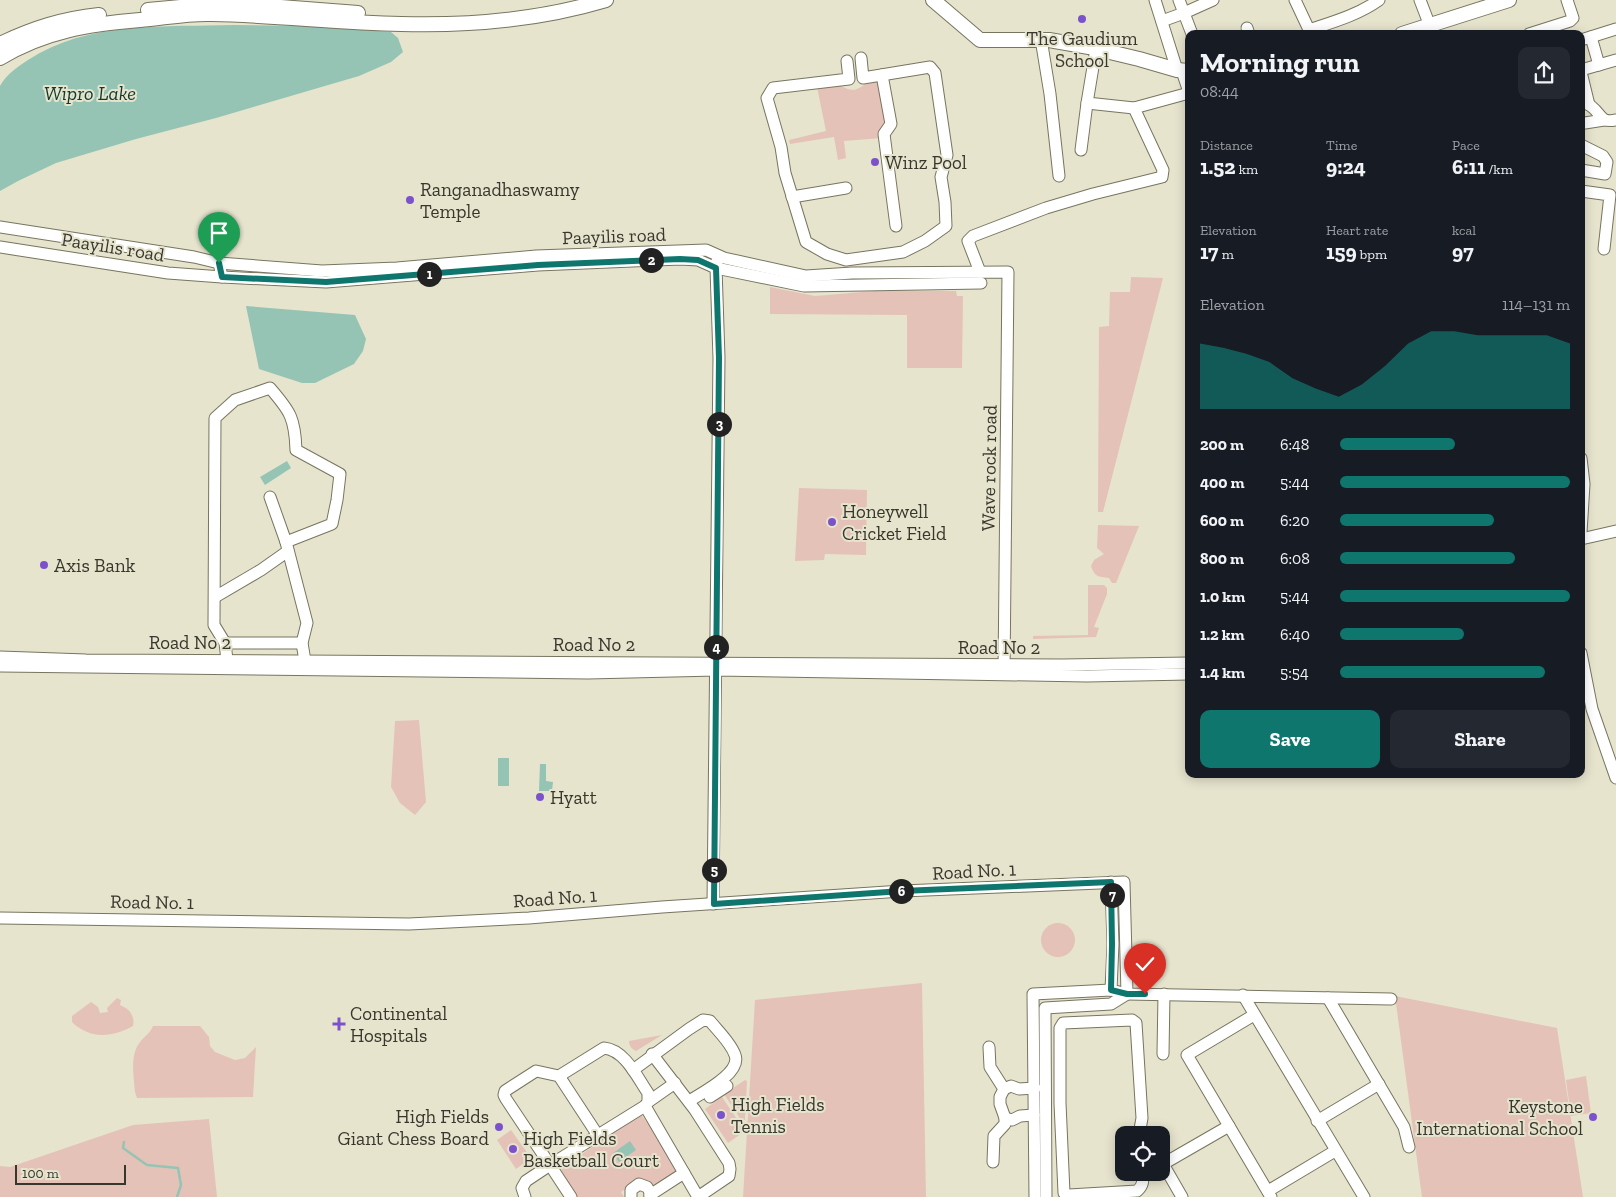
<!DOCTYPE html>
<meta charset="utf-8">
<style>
body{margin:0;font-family:"Zilla Slab",serif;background:#242831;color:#f1f3f6;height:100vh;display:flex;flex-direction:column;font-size:19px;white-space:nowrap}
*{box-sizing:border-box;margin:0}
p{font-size:16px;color:#9ea1a6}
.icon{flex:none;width:28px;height:28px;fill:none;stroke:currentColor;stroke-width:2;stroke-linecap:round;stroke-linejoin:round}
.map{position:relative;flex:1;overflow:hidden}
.side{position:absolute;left:1185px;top:30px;width:400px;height:748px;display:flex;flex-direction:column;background:#171b24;border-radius:10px;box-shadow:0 2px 12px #0003}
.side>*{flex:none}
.buttons{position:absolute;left:1115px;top:1126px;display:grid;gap:10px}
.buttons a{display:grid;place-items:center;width:55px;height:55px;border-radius:10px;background:#171b24;box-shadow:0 2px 12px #0003;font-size:25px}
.scale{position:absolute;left:15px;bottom:12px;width:111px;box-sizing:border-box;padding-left:5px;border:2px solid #38372e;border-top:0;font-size:14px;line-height:18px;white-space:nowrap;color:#38372e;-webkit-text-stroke:4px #e6e4cd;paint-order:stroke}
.pin{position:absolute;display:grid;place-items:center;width:42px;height:42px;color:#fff;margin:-51px -21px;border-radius:50% 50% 50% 0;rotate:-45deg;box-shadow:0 0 5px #0007}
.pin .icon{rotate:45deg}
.km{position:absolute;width:25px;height:25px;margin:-12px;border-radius:50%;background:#222;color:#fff;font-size:14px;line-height:25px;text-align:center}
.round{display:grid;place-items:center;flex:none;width:52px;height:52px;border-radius:10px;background:#242831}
.head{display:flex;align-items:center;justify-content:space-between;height:85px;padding:0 15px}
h1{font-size:28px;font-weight:700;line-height:38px}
.metrics{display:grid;grid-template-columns:repeat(3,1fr);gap:8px;height:85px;padding:5px 15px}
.metrics div{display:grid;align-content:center}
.metrics b{font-size:21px;font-weight:700}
.metrics small{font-size:14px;font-weight:400}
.metrics p{font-size:14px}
.chart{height:140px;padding:10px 15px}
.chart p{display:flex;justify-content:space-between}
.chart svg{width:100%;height:90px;margin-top:5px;fill:#0f766e;opacity:.7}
.button{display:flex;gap:10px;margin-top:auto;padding:10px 15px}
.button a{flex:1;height:58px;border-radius:10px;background:#0f766e;color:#fff;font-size:20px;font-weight:700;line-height:58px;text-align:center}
.button a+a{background:#242831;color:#f1f3f6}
ul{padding:0 15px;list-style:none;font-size:16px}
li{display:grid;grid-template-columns:80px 60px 1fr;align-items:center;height:38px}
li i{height:12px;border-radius:6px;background:#0f766e}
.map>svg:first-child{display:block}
.green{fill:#e5c2b7}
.water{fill:#95c4b4}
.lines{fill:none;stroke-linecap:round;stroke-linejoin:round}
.stream{stroke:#95c4b4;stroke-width:2.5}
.minor-casing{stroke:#777560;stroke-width:13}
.major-casing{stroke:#777560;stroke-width:16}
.minor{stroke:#fff;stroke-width:11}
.major{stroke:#fff;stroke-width:14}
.route-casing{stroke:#fff;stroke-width:10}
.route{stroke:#0f766e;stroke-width:6}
.poi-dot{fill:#7c52cc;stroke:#e6e4cd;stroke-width:2}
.labels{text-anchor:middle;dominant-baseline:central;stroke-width:4;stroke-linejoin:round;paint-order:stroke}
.poi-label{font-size:19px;fill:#38372e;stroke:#e6e4cd;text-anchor:start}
.street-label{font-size:19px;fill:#38372e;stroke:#e6e4cd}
.water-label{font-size:20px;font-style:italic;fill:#103a2f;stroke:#e6e4cd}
</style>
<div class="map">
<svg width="1616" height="1197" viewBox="0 0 1616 1197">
<rect width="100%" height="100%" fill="#e6e4cd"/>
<g class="green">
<path d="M881 80 888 124 882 138 844 141 846 158 838 160 834 137 790 144 789 140 826 131 817 87 828 88 840 85C854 94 857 89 869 82 872 80 877 80 881 80Z"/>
<polygon points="1131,277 1163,278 1103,512 1098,512 1099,327 1109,326 1110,292 1130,292"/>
<polygon points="770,287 815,296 875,291 956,291 957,296 963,296 962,368 907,368 907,315 770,314"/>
<polygon points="799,488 867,490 866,555 825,554 824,560 795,561"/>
<path d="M1098 525 1139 526 1116 583H1112L1109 578C1098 577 1094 576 1091 566L1094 560 1104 554 1097 548Z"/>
<polygon points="1088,585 1104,585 1107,588 1107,594 1094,627 1099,628 1096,637 1033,639 1033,636 1088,635"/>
<polygon points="419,720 426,802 415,815 400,803 391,787 395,721"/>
<circle cx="1058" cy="940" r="17"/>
<polygon points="922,983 926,1197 743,1197 755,1000"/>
<polygon points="1395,996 1557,1028 1583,1197 1422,1197"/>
<path d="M117 998 121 1000 120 1005C130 1009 135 1016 133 1026 113 1037 90 1040 72 1022V1016L91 1002 98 1007 100 1013 108 1012 107 1008Z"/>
<path d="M153 1026H200L209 1037 210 1046 215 1052 235 1060 245 1058 256 1047 253 1097 137 1098 135 1092C134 1077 130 1058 138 1045 143 1037 150 1034 153 1026Z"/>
<path d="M662 1035 636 1051C632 1049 629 1046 629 1041Z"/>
<polygon points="1586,1076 1591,1113 1571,1116 1566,1080"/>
<polygon points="745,1080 747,1081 745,1120 741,1120 724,1094"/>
<polygon points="722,1097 745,1131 728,1143 705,1109"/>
<polygon points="640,1115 643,1117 677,1166 676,1172 653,1186 641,1179 621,1192 624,1197 575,1197 560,1172 564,1166"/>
<polygon points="209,1119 217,1197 0,1197 0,1166 10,1167 133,1125"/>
<polygon points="511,1130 531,1158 516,1169 497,1140"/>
</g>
<g class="water">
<path d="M234 25 309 26 391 32 398 38 403 52 391 62 359 76 216 118 136 139 56 163 18 181 0 191V86C6 75 17 67 28 60 87 21 166 27 234 25Z"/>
<polygon points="246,306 355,315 366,339 363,351 354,364 315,383 302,383 259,369"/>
<polygon points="287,461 291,468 265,485 260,477"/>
<rect x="498" y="758" width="11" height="28"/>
<polygon points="540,764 546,764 546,781 553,782 552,791 539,791"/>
<polygon points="630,1141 636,1150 619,1162 613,1153"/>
</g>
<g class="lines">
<polyline class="stream" points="124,1142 123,1148 147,1165 178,1168 181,1185 177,1197"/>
<g class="minor-casing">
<g id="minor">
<polyline points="1155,0 1177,70"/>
<polyline points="1179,0 1192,34"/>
<polyline points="1295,0 1311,34"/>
<polyline points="1420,0 1433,34"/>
<polyline points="1162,21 1184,13 1213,0"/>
<polyline points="1247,28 1249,34"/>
<path d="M1309 30C1333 22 1358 15 1379 0"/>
<polyline points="1529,34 1570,21 1573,18 1567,0"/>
<polyline points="1591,37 1599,65"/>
<polyline points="1041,39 1050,94 1059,176"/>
<polyline points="1581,40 1616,29"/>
<polyline points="1096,49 1087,103 1134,108 1189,93"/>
<polyline points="847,61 849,79 773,88 767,98 781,147 785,173 806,242 827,254 846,260 903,252 925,241 946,226 945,202 941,177 947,155 935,73 930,67 863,78 861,58"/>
<polyline points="1581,70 1616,60"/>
<polyline points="1182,71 1189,92"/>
<polyline points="1581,72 1589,105"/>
<polyline points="882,75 891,124 884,134 896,226"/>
<path d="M1581 100C1585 102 1589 104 1592 107 1602 115 1600 123 1616 120"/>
<polyline points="1585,123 1604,120"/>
<polyline points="1581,145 1603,156 1607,162 1605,174 1581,170"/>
<polyline points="1081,150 1087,103"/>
<polyline points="1581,191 1610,195 1604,249"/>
<polyline points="792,197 846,188"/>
<polyline points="0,227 194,257 219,263 222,277 168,273 0,247"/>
<polyline points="219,263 322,271 397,268 536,256 706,250 724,258 806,276 852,273 1008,272 1004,674"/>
<polyline points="980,272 968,241 973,236 1046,208 1093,194 1162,177 1163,170 1134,108"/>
<polyline points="222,277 326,282 538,265 680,259 698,260 716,268 804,286 981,283"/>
<polyline points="1581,458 1584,484 1581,533"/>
<polyline points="270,497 286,542"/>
<polyline points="1581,539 1616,531"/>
<polyline points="215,597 261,570 288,551"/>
<polyline points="225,643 302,643"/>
<polyline points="1581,653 1592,709 1616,778"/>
<polyline points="0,657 86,660 1062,665 1189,663"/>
<path d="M227 660 225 643 214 625 215 418 235 400 270 388C290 411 295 418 296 450L340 474 337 500 332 524 286 542 307 623 302 643 305 661"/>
<polyline points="0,666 588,673 716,670 1087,676 1189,674"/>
<polyline points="1111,882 1113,944 1111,990"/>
<polyline points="713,904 719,358 716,268 717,261"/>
<polyline points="0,918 409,924 529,918 662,907 902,891 1124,882 1127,994"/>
<polyline points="1243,995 1364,1197"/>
<polyline points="1328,998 1404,1127 1409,1147"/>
<polyline points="1254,1015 1187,1055 1271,1197"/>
<polyline points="989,1047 990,1067 1004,1089 1000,1097 1000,1104 1005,1118 1005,1124 994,1136 993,1162"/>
<polyline points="652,1054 695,1110 729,1163 730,1169 729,1176 698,1197"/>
<polyline points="1163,1054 1164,994"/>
<path d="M633 1070 689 1029 703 1020 710 1021C718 1031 731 1043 735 1055 742 1073 702 1093 689 1101"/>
<path d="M559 1076 604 1048C625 1050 637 1077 648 1093V1102L645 1106 550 1165 571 1197"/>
<polyline points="1004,1089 1011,1086 1019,1089 1035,1088"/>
<polyline points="710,1097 727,1086"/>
<polyline points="648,1102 675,1083"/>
<polyline points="645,1106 698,1197"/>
<polyline points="1005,1118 1012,1120 1020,1116 1034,1115"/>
<polyline points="1317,1121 1379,1084"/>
<path d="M1139 1135 1142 1118 1136 1023 1132 1020 1063 1023 1060 1028V1103L1064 1193 1069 1195 1137 1191C1144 1185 1143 1180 1142 1172"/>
<polyline points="1268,1191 1335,1151"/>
<polyline points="650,1195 684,1173"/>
<polyline points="525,1197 522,1188 526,1181 550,1165 506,1099 504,1095 505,1091 536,1071 559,1076 597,1134"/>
<polyline points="631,1197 631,1190 639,1184 647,1187 650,1192 650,1197"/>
<polyline points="1035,1197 1033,994 1111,990 1127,994 1391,999"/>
<polyline points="1046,1197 1045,1008 1111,1004 1127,994"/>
<polyline points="1182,1197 1163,1164 1229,1126"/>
</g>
</g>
<g class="major-casing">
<g id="major">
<polyline points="933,0 980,40 1049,40 1089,47 1139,59 1177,70 1189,71"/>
<polyline points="148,10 213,4 242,4 358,13"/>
<polyline points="1402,34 1509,0"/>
<path d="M0 44C34 28 62 19 99 15"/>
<path d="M0 58C44 31 90 24 140 20 164 18 188 13 212 14 275 15 338 23 401 24 471 26 539 20 606 0"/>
</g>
</g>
<use href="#minor" class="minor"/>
<use href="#major" class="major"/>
</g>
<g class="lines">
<g class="route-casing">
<polyline id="route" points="219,263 222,277 326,282 538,265 680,259 698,260 716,268 719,358 714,904 902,891 1111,882 1112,944 1111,990 1127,994 1145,994"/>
</g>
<use href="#route" class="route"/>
</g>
<g class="poi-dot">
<circle cx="1082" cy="19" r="5"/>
<circle cx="875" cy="162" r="5"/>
<circle cx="410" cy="200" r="5"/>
<circle cx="832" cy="522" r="5"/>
<circle cx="44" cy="565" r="5"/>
<circle cx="540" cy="797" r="5"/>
<path d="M336.5 1016.5h5v5h5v5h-5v5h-5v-5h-5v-5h5z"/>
<circle cx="721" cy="1115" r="5"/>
<circle cx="1593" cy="1117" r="5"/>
<circle cx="499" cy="1127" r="5"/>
<circle cx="513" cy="1149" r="5"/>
</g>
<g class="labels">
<g class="poi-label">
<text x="1082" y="38" text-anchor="middle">The Gaudium<tspan x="1082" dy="22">School</tspan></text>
<text x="885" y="162">Winz Pool</text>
<text x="420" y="189">Ranganadhaswamy<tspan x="420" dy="22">Temple</tspan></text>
<text x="842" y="511">Honeywell<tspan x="842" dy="22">Cricket Field</tspan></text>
<text x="54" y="565">Axis Bank</text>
<text x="550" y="797">Hyatt</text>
<text x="350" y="1013">Continental<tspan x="350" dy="22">Hospitals</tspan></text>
<text x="731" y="1104">High Fields<tspan x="731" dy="22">Tennis</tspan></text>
<text x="1583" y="1106" text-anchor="end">Keystone<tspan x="1583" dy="22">International School</tspan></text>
<text x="489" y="1116" text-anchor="end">High Fields<tspan x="489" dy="22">Giant Chess Board</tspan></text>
<text x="523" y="1138">High Fields<tspan x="523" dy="22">Basketball Court</tspan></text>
</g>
<g class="street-label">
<text transform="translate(614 236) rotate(-2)">Paayilis road</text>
<text transform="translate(113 247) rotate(9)">Paayilis road</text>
<text transform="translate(989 468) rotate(-89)">Wave rock road</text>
<text x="190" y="642">Road No 2</text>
<text x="594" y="644">Road No 2</text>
<text x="999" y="647">Road No 2</text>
<text transform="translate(974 871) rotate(-3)">Road No. 1</text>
<text transform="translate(555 898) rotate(-4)">Road No. 1</text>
<text transform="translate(152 902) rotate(1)">Road No. 1</text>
</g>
<g class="water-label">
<text x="90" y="93">Wipro Lake</text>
</g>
</g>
</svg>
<div class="buttons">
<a><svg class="icon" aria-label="locate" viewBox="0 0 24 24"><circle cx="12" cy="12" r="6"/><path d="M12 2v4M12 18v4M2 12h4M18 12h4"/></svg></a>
</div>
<div class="scale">100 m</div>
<div class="pin" style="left:219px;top:263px;background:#1e9e55"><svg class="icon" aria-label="arrive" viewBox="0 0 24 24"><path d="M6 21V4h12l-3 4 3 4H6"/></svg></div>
<div class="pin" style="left:1145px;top:994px;background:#d93025"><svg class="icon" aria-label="check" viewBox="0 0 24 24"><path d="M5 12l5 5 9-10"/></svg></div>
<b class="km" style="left:429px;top:274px">1</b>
<b class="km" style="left:651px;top:260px">2</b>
<b class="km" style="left:719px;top:424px">3</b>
<b class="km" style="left:716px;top:647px">4</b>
<b class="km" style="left:714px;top:870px">5</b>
<b class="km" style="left:901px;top:891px">6</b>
<b class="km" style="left:1112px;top:895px">7</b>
<section class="side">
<div class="head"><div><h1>Morning run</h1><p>08:44</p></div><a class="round"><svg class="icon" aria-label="share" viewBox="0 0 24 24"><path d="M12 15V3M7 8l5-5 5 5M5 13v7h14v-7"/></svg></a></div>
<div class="metrics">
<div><p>Distance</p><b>1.52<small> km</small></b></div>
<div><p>Time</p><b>9:24</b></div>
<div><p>Pace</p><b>6:11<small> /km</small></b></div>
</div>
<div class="metrics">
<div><p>Elevation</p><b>17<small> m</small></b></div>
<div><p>Heart rate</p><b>159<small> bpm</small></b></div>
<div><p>kcal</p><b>97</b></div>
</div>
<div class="chart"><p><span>Elevation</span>114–131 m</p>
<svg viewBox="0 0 160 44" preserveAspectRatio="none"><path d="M0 44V12L10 14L20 17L30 21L40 29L50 34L60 38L70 32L80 23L90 12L100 6L110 6L120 8L130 8L140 8L150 8L160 12V44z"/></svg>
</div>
<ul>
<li><b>200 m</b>6:48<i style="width:50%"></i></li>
<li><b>400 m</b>5:44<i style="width:100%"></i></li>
<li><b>600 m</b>6:20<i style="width:67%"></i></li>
<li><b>800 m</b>6:08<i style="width:76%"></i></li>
<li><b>1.0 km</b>5:44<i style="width:100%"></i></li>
<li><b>1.2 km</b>6:40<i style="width:54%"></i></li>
<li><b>1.4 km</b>5:54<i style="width:89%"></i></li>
</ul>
<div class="button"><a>Save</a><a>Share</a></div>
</section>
</div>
